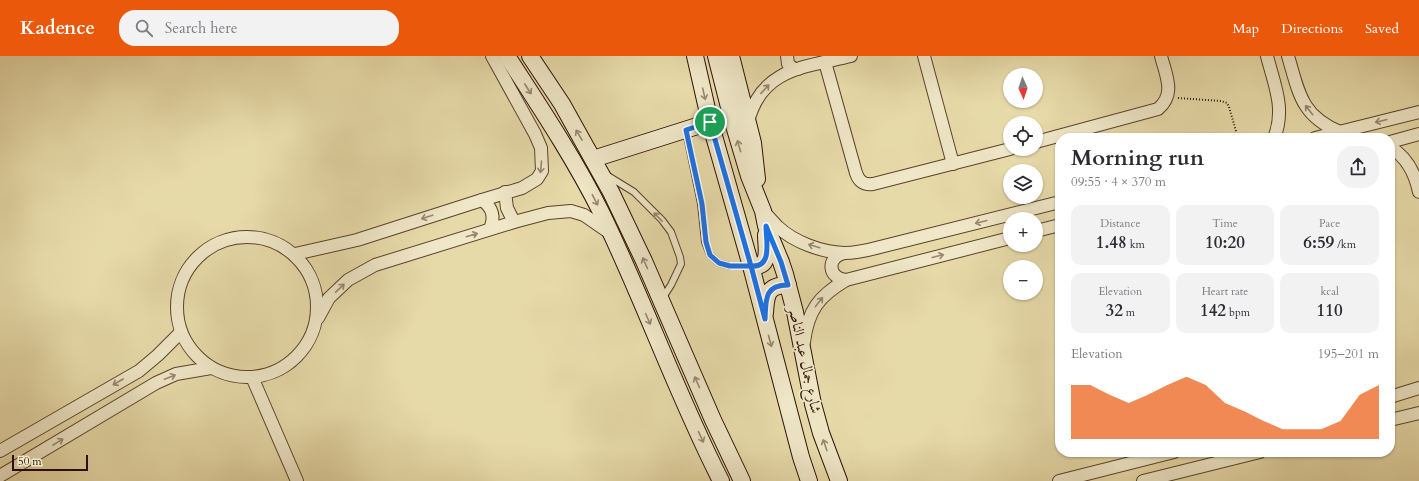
<!DOCTYPE html>
<meta charset="utf-8">
<style>
body{margin:0;font-family:Cardo,Amiri,serif;background:#f2f2f3;color:#2b2b33;height:100vh;display:flex;flex-direction:column;font-size:15px;white-space:nowrap}
*{box-sizing:border-box;margin:0}
p{font-size:13px;color:#7c7c81}
.icon{flex:none;width:22px;height:22px;fill:none;stroke:currentColor;stroke-width:2;stroke-linecap:round;stroke-linejoin:round}
.map{position:relative;flex:1;overflow:hidden}
.sheet{position:absolute;left:1055px;top:77px;width:340px;height:324px;display:flex;flex-direction:column;background:#fff;border-radius:16px;box-shadow:0 1px 3px #0004}
.sheet>*{flex:none}
.needle{width:26px;rotate:177deg}
.fabs{position:absolute;left:1003px;top:12px;display:grid;gap:8px}
.fabs a{display:grid;place-items:center;width:40px;height:40px;border-radius:50%;background:#fff;box-shadow:0 1px 3px #0004;font-size:20px}
.scale{position:absolute;left:12px;bottom:10px;width:76px;box-sizing:border-box;padding-left:4px;border:2px solid #2b1103;border-top:0;font-size:11px;line-height:14px;white-space:nowrap;color:#2b1103;-webkit-text-stroke:3px #efe7c7;paint-order:stroke}
.pin{position:absolute;display:grid;place-items:center;width:34px;height:34px;color:#fff;margin:-17px;border:2px solid #fff;border-radius:50%;box-shadow:0 1px 4px #0007}
.round{display:grid;place-items:center;flex:none;width:42px;height:42px;border-radius:16px;background:#f2f2f3}
.headline{display:flex;align-items:center;justify-content:space-between;height:68px;padding:0 16px}
h1{font-size:22px;font-weight:700;line-height:30px}
.stats{display:grid;grid-template-columns:repeat(3,1fr);gap:6px;height:68px;padding:4px 16px}
.stats div{display:grid;align-content:center;border-radius:10px;background:#f2f2f3;text-align:center}
.stats b{font-size:17px;font-weight:700}
.stats small{font-size:11px;font-weight:400}
.stats p{font-size:11px}
.chart{height:112px;padding:8px 16px}
.chart p{display:flex;justify-content:space-between}
.chart svg{width:100%;height:72px;margin-top:4px;fill:#ea580c;opacity:.7}
header{display:flex;align-items:center;gap:24px;box-sizing:border-box;height:56px;padding:0 20px;background:#ea580c;color:#fff}
header strong{font-size:19px}
nav{display:flex;gap:22px;margin-inline-start:auto;font-size:14px}
.search{width:280px;height:36px;background:#f2f2f3;display:flex;align-items:center;gap:10px;box-sizing:border-box;padding:0 14px;border-radius:16px;color:#7c7c81;font-size:15px}
.map>svg:first-child{display:block}
.lines{fill:none;stroke-linecap:round;stroke-linejoin:round}
.lane-casing{stroke:#5a432c;stroke-width:8}
.street-casing{stroke:#5a432c;stroke-width:14}
.secondary-casing{stroke:#2b1103;stroke-width:18}
.path{stroke:#2b1103;stroke-width:2;stroke-dasharray:1 2;stroke-linecap:butt}
.lane{stroke:#efe7c7;stroke-width:6}
.street{stroke:#efe7c7;stroke-width:12}
.secondary{stroke:#efe7c7;stroke-width:16}
.oneway{stroke:#97876f}
.route-casing{stroke:#fff;stroke-width:8}
.route{stroke:#1a73e8;stroke-width:5}
.labels{text-anchor:middle;dominant-baseline:central;stroke-width:3.5;stroke-linejoin:round;paint-order:stroke}
.street-label{font-size:15px;fill:#2b1103;stroke:#efe7c7}
</style>
<header>
<strong>Kadence</strong>
<div class="search"><svg class="icon" aria-label="search" viewBox="0 0 24 24"><circle cx="10" cy="10" r="6"/><path d="M15 15l6 6"/></svg>Search here</div>
<nav><a>Map</a><a>Directions</a><a>Saved</a></nav>
</header>
<div class="map">
<svg width="1419" height="425" viewBox="0 0 1419 425">
<rect width="100%" height="100%" fill="#e7daa9"/>
<filter id="stains"><feTurbulence type="fractalNoise" baseFrequency=".005" numOctaves="4"/><feColorMatrix values="0 0 0 0 .2 0 0 0 0 .09 0 0 0 0 .02 0 0 0 .5 -.17"/></filter>
<radialGradient id="worn" r=".72"><stop offset=".6" stop-color="#630" stop-opacity="0"/><stop offset="1" stop-color="#630" stop-opacity=".3"/></radialGradient>
<g class="lines">
<g class="lane-casing">
<g id="lane">
<polyline points="686,75 701,148 705,186 710,199 719,207 730,210 749,210"/>
<polyline points="608,120 634,136 662,164 671,176 680,201 681,208 671,229 662,243"/>
</g>
</g>
<g class="street-casing">
<g id="street">
<polyline points="787,0 788,8 794,13 798,13"/>
<polyline points="924,0 953,108"/>
<path d="M1267 0C1274 28 1286 53 1274 82"/>
<path d="M1288 0C1299 37 1301 60 1340 76"/>
<path d="M825 6 856 117C859 126 864 129 873 128L1010 93"/>
<path d="M748 66C761 12 806 11 851 0"/>
<polyline points="1315,82 1419,56"/>
<path d="M1036 86 1158 53C1176 38 1166 20 1161 0"/>
<polyline points="1390,86 1419,78"/>
<path d="M1390 91C1407 101 1415 117 1419 136"/>
<polyline points="505,136 507,152 514,166"/>
<path d="M482 144C493 152 495 161 490 173"/>
<path d="M763 155C768 160 773 166 778 171 794 186 821 196 844 197 856 197 869 194 880 191L1060 146"/>
<polyline points="1036,175 1060,169"/>
<circle cx="247" cy="251" r="70"/>
<path d="M844 197C826 202 828 222 846 224"/>
<polyline points="295,198 357,184 482,144 522,132 537,123 542,115 541,92 535,78 492,0"/>
<polyline points="318,262 329,242 348,224 375,209 514,166 548,157 571,155 584,159 610,177"/>
<path d="M804 286C808 254 819 240 846 224L1010 182"/>
<polyline points="252,321 297,425"/>
<polyline points="1390,341 1419,332"/>
<polyline points="1390,364 1419,357"/>
<polyline points="0,395 139,315 158,299 181,276"/>
<polyline points="0,420 156,327 176,318 211,312"/>
<polyline points="1059,425 1174,396"/>
<polyline points="1143,425 1260,396"/>
</g>
</g>
<g class="secondary-casing">
<g id="secondary">
<path d="M507 0C540 51 574 102 601 156 644 244 676 337 721 425"/>
<polyline points="530,0 562,48 611,136 644,205 713,364 742,425"/>
<polyline points="695,0 710,66 751,210 801,401 809,425"/>
<polyline points="716,0 732,63 749,120 763,155 766,170 781,206 785,218 795,256 813,348 821,377 839,425"/>
<polyline points="731,0 753,87 757,123"/>
<polyline points="593,103 710,66"/>
<path d="M751 210C772 212 766 192 766 179"/>
<path d="M765 257C766 239 767 229 788 229"/>
</g>
</g>
<polyline class="path" points="1178,42 1221,45 1227,47 1229,51 1238,82"/>
<use href="#lane" class="lane"/>
<use href="#street" class="street"/>
<use href="#secondary" class="secondary"/>
</g>
<defs><path id="oneway-shaft" d="M-6 0H5M1.5-3L5.5 0L1.5 3" fill="none" stroke-width="1.6" stroke-linecap="round" stroke-linejoin="round"/></defs>
<g class="oneway">
<use href="#oneway-shaft" transform="translate(528 33) rotate(57)"/>
<use href="#oneway-shaft" transform="translate(765 33) rotate(-47)"/>
<use href="#oneway-shaft" transform="translate(704 38) rotate(77)"/>
<use href="#oneway-shaft" transform="translate(1309 54) rotate(-128)"/>
<use href="#oneway-shaft" transform="translate(1381 65) rotate(166)"/>
<use href="#oneway-shaft" transform="translate(579 79) rotate(-121)"/>
<use href="#oneway-shaft" transform="translate(739 90) rotate(-106)"/>
<use href="#oneway-shaft" transform="translate(541 111) rotate(95)"/>
<use href="#oneway-shaft" transform="translate(595 144) rotate(63)"/>
<use href="#oneway-shaft" transform="translate(427 161) rotate(162)"/>
<use href="#oneway-shaft" transform="translate(658 161) rotate(-134)"/>
<use href="#oneway-shaft" transform="translate(981 166) rotate(166)"/>
<use href="#oneway-shaft" transform="translate(472 179) rotate(-16)"/>
<use href="#oneway-shaft" transform="translate(814 190) rotate(-163)"/>
<use href="#oneway-shaft" transform="translate(938 200) rotate(-14)"/>
<use href="#oneway-shaft" transform="translate(645 207) rotate(-114)"/>
<use href="#oneway-shaft" transform="translate(340 232) rotate(-43)"/>
<use href="#oneway-shaft" transform="translate(819 246) rotate(-52)"/>
<use href="#oneway-shaft" transform="translate(648 263) rotate(66)"/>
<use href="#oneway-shaft" transform="translate(770 285) rotate(75)"/>
<use href="#oneway-shaft" transform="translate(170 321) rotate(-21)"/>
<use href="#oneway-shaft" transform="translate(118 326) rotate(150)"/>
<use href="#oneway-shaft" transform="translate(697 326) rotate(-114)"/>
<use href="#oneway-shaft" transform="translate(701 381) rotate(65)"/>
<use href="#oneway-shaft" transform="translate(58 386) rotate(-31)"/>
<use href="#oneway-shaft" transform="translate(825 389) rotate(-109)"/>
</g>
<g class="lines">
<g class="route-casing">
<path id="route" d="M710 66 686 74 702 148 706 186 710 199 719 207 730 210H751L765 263C766 244 764 229 788 229L781 206 766 170C766 185 773 212 751 210L710 66"/>
</g>
<use href="#route" class="route"/>
</g>
<g class="labels">
<g class="street-label">
<text transform="translate(805 304) rotate(78)">شارع جمال عبد الناصر</text>
</g>
</g>
<rect width="100%" height="100%" filter="url(#stains)"/>
<rect width="100%" height="100%" fill="url(#worn)"/>
</svg>
<div class="fabs">
<a><svg class="needle" viewBox="-14 -14 28 28"><path d="M0-13l5 13h-10z" fill="#e53935"/><path d="M0 13l5-13h-10z" fill="#7c7c81"/></svg></a>
<a><svg class="icon" aria-label="locate" viewBox="0 0 24 24"><circle cx="12" cy="12" r="6"/><path d="M12 2v4M12 18v4M2 12h4M18 12h4"/></svg></a>
<a><svg class="icon" aria-label="layers" viewBox="0 0 24 24"><path d="M12 4l9 5-9 5-9-5zM3 14l9 5 9-5"/></svg></a>
<a>+</a>
<a>−</a>
</div>
<div class="scale">50 m</div>
<div class="pin" style="left:710px;top:66px;background:#1e9e55"><svg class="icon" aria-label="arrive" viewBox="0 0 24 24"><path d="M6 21V4h12l-3 4 3 4H6"/></svg></div>
<section class="sheet">
<div class="headline"><div><h1>Morning run</h1><p>09:55 · 4 × 370 m</p></div><a class="round"><svg class="icon" aria-label="share" viewBox="0 0 24 24"><path d="M12 15V3M7 8l5-5 5 5M5 13v7h14v-7"/></svg></a></div>
<div class="stats">
<div><p>Distance</p><b>1.48<small> km</small></b></div>
<div><p>Time</p><b>10:20</b></div>
<div><p>Pace</p><b>6:59<small> /km</small></b></div>
</div>
<div class="stats">
<div><p>Elevation</p><b>32<small> m</small></b></div>
<div><p>Heart rate</p><b>142<small> bpm</small></b></div>
<div><p>kcal</p><b>110</b></div>
</div>
<div class="chart"><p><span>Elevation</span>195–201 m</p>
<svg viewBox="0 0 160 44" preserveAspectRatio="none"><path d="M0 44V11L10 11L20 17L30 22L40 17L50 11L60 6L70 11L80 22L90 27L100 33L110 38L120 38L130 38L140 33L150 17L160 11V44z"/></svg>
</div>
</section>
</div>
